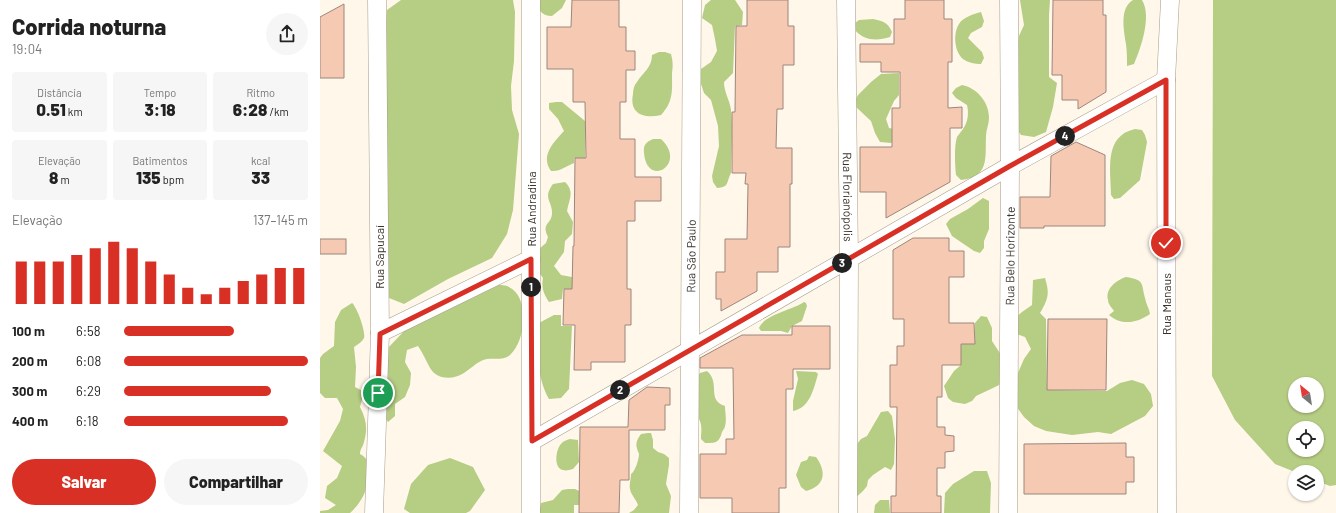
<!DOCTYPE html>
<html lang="pt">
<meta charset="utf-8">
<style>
body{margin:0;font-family:Barlow,sans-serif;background:#f6f6f6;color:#222;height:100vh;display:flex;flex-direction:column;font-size:15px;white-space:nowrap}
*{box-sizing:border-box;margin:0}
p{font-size:13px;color:#767676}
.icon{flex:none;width:22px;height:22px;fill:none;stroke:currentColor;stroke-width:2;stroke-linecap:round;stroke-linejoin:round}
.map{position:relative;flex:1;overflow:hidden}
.details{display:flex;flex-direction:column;background:#fff;width:320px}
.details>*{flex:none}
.needle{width:26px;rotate:330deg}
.controls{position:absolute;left:968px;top:377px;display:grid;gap:8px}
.controls a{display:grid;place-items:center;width:36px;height:36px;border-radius:50%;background:#fff;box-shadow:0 1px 3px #0004;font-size:20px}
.pin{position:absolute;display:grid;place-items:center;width:34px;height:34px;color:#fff;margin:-17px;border:2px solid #fff;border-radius:50%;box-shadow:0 1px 4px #0007}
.km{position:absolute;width:20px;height:20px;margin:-10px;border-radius:50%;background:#222;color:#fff;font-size:11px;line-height:20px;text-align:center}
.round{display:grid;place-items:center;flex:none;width:42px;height:42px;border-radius:21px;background:#f6f6f6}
.head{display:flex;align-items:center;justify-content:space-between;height:68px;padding:0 12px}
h1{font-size:22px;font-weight:800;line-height:30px}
.figures{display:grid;grid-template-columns:repeat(3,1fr);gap:6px;height:68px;padding:4px 12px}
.figures div{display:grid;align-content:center;border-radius:4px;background:#f6f6f6;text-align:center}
.figures b{font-size:17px;font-weight:800}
.figures small{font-size:11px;font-weight:400}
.figures p{font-size:11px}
.chart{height:112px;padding:8px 12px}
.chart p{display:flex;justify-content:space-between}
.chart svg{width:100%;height:72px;margin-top:4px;stroke:#d93025;stroke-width:6}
.action{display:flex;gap:8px;margin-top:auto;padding:8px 12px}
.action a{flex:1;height:46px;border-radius:24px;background:#d93025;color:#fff;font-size:16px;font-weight:800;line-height:46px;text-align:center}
.action a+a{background:#f6f6f6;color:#222}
ul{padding:0 12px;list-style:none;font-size:13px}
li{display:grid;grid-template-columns:64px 48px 1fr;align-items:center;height:30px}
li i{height:10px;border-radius:5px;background:#d93025}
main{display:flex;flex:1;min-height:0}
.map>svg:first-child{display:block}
.forest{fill:#b6cd84;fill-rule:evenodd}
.building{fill:#f6c9b3;stroke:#9d867b}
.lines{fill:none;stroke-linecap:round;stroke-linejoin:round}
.street-casing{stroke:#a89c87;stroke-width:19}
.street{stroke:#fff;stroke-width:18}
.route-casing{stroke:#fff;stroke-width:8}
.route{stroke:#d93025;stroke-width:5}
.labels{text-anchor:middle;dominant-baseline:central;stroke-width:3;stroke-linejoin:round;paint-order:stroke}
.street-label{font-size:12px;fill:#39332b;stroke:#fff}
</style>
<main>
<section class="details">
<div class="head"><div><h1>Corrida noturna</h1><p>19:04</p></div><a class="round"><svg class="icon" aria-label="share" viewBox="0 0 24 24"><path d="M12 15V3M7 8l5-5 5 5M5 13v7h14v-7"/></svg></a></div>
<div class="figures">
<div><p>Distância</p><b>0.51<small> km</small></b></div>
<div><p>Tempo</p><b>3:18</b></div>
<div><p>Ritmo</p><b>6:28<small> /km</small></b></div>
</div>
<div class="figures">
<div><p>Elevação</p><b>8<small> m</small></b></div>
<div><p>Batimentos</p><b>135<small> bpm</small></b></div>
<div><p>kcal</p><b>33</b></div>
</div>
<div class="chart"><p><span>Elevação</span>137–145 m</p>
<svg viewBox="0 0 160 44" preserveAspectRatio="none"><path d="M5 44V18M15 44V18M25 44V18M35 44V14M45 44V10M55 44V6M65 44V10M75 44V18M85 44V26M95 44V34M105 44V38M115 44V34M125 44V30M135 44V26M145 44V22M155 44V22"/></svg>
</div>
<ul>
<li><b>100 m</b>6:58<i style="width:60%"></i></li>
<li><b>200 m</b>6:08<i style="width:100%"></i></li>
<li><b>300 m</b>6:29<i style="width:80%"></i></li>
<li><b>400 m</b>6:18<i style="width:89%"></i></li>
</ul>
<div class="action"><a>Salvar</a><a>Compartilhar</a></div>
</section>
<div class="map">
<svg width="1016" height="513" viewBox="0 0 1016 513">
<rect width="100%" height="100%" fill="#fff7ea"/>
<g class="forest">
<polygon points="81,0 193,0 195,12 194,61 191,86 192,110 199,134 193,210 187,234 172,258 128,279 84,304 69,298 65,281 65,36 67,10"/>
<path d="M218 0H246L242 8 232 16C222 16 217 10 218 0Z"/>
<path d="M391 0H415L423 12 422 25 415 26 413 73 404 82C404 93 410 100 411 110 413 129 411 153 411 173 406 182 410 187 397 188L393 182 392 176 399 146 398 126 391 100 384 93 380 81 381 69 391 62 397 51 395 39 392 25 382 18 385 5Z"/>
<polygon points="700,0 730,0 729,15 729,77 737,83 733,107 726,132 714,137 701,135 693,123 697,48 699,36 704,25"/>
<path d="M813 0H822C832 16 821 48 814 64L807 66C807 59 807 52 806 44 804 31 799 8 813 0Z"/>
<path d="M893 0H1016V485L1010 486 997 481V472H975L955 464 915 420 892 376ZM975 384H997V406H975ZM975 428H997V450H975Z"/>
<path d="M661 12 664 21 662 27 651 33 648 38 662 52 664 58 661 64C656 64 648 63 643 59 634 51 633 33 639 24 643 17 654 14 661 12Z"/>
<path d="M553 19C562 21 568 22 572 32L570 37C557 41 544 41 535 30V23L539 20Z"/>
<path d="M339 52H345L351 54C353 61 353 66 352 73 352 90 354 101 341 115 324 119 309 114 313 94 313 90 314 85 317 82 323 72 332 68 332 55Z"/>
<polygon points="579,73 579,95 574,101 566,119 569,128 574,129 573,141 571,143 560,142 555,133 551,121 536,107 535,101 538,95 551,82 561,74"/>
<path d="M642 85C657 88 669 102 669 118 669 124 666 130 666 136 665 157 670 177 641 180L636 175C635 165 634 146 637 137 639 134 641 132 643 129 648 122 649 113 647 105L636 98 632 93 636 88Z"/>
<path d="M236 102H242L265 121V158H254V163C246 166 240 172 231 171 220 155 234 142 244 131L238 119 229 109V103Z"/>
<path d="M815 129 822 130 825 135 827 142 820 180 800 198 794 199 791 195C791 171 783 136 815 129Z"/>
<path d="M333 139H341C368 164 327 189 324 153 323 145 326 142 333 139Z"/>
<path d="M245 182C255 192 249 199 247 211L253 222 252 234 245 241 244 252 234 266 241 275 257 278V289H243L242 299 229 302C224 294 221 288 223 278L217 270 219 249 226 243 228 237C221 223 231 225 232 214 233 201 222 199 233 184Z"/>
<polygon points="663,198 669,201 669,229 664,241 664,248 660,253 654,251 632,236 626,224 630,219 648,209"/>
<path d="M806 277C825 280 821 283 825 298 826 304 829 308 830 314 817 323 802 326 789 315L794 311C792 308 788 304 788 300 785 288 797 280 806 277Z"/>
<path d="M725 278C730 294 728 299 720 313L726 319 727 390 787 391 800 383 812 380 824 384 831 394 833 406 825 416 791 434 778 432 752 435 726 431 714 426 704 417 696 406 694 382 704 359 711 349 705 337 694 333 693 320 702 312 712 305 713 280Z"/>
<path d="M177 285C180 285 186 285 189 287 210 297 206 341 190 355 182 362 170 356 161 361 155 364 150 369 144 373 133 380 117 380 110 368 106 361 103 353 98 346L87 350 85 362 91 373 90 385 85 397 75 404V416L68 422 60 411 68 348 86 329Z"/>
<path d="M484 302 486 303 487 306 482 321 472 326 468 333 461 331H441L439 328C445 314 473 310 484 302Z"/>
<path d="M32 303C37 307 46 332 44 338 42 342 38 344 34 347L36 367 35 387 41 390 43 396 40 407C46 419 48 428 44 442 43 447 40 449 40 454 49 459 50 465 49 475 47 491 42 502 30 513H0V511L8 510 16 505 5 498 7 486 17 478 22 466 3 451 20 421 23 409 17 398H5L0 393V358L3 354 14 346 15 322 21 310Z"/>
<path d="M234 315H241V326H252L249 389 241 398 229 399C216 376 218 350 217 324Z"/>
<polygon points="661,316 667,317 672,328 672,341 683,358 683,378 679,385 673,388 656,396 652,401 645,404 633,402 628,398 624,386 634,371 641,365 641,344 655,344 655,323"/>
<path d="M387 371C401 383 386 400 405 406 405 412 407 421 405 426 405 428 403 430 402 432 399 443 396 443 385 443L381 439C382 424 382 422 373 410L376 378 380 373Z"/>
<path d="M476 371 496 372 498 374C494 388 490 408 473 411V401L478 379Z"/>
<polygon points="568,411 572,416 575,439 574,464 571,470 565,467 553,475 548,480 547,486 543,491 533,500 532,470 537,444 541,439 547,436 561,412"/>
<path d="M328 433H331L333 440V448L338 452 344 454 349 458V465L346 484 351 496 349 513H309L314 510 318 505C316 499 311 495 310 489 309 484 311 479 311 474 315 472 319 459 319 454 319 453 317 450 317 448 315 443 318 438 321 434Z"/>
<path d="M250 439 258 440 259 462 253 469C249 470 246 471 243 470 233 468 236 449 241 444 243 441 247 440 250 439Z"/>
<path d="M489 456 496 457C507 472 505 486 486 491L481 487 476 475 481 462 487 460Z"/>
<polygon points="130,458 153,467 165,490 150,511 146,513 90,513 84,509 91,484 108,465"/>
<polygon points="654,471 667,471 671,483 670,513 624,513 625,493 633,484"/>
<polygon points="248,489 255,489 259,491 261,505 254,505 254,513 219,513 221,503 233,500 242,490"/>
<polygon points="560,500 569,500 570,513 554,513 555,505"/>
</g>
<g class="building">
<polygon points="252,0 299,0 299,27 306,27 306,51 315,51 315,70 306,70 306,102 300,102 300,139 315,139 315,177 341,177 341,201 315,201 315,221 307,221 307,289 311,289 311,325 305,325 305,362 271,362 271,370 254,370 255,325 243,325 244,289 252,289 253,246 254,246 255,158 266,158 265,102 253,102 253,69 227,69 227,27 251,27"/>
<polygon points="427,0 468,0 468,26 474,26 474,65 463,65 463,109 457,109 456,148 472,148 472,184 470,184 470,247 458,247 458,272 437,272 437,291 401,311 401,299 396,299 396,272 405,272 405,239 427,239 428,184 425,184 426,173 412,173 412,112 415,112 416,26 427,26"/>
<polygon points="585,0 624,0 624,19 632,19 632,62 628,62 628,108 642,107 642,128 630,128 630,182 566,218 566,192 540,192 540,147 572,147 572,108 580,108 580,72 561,72 561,62 540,62 540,44 574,44 574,19 585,19"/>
<polygon points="733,0 783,0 783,15 786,15 786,92 758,109 758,100 742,100 742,75 732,75"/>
<polygon points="24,4 24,78 0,78 0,17"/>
<polygon points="756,142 785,155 785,226 724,226 724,228 700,228 700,197 730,197 731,156"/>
<polygon points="593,238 629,238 629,251 644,251 644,277 629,277 629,323 654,323 655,344 641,344 641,365 622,365 622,397 617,397 617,427 625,427 625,435 634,436 634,451 625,452 625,468 617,468 617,496 621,496 621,513 571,513 571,496 576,496 577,407 570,407 570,365 577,365 577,346 584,346 584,319 573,319 573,250"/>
<rect x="0" y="239" width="26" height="15"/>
<polygon points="728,319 787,319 786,390 727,390"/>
<polygon points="472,326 510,326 510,369 473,369 473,389 466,389 466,488 459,488 459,513 412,513 412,498 380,498 380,454 406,454 406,439 414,439 413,368 380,368 380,358 422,335 472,335"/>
<polygon points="327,387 350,388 350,405 345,405 345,430 309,430 309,480 300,480 299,513 259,513 260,427 308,427 309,400"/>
<polygon points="806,443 806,457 814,457 814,482 806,482 806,494 704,494 704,444"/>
</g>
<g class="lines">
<g class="street-casing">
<g id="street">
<path id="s1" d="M526 0 529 259 528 513"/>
<polyline points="60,333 211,259"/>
<polyline points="212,441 690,166 846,80"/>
<polyline points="54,513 60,333 57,0"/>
<polyline points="211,513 211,0"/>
<path id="s2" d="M369 513 372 0"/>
<path id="s3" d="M688 513 690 166 689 0"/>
<polyline points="847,513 846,80 850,0"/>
</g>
</g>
<use href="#street" class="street"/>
</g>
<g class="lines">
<g class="route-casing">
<polyline id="route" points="58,393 60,334 211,259 212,441 690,166 846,80 846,243"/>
</g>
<use href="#route" class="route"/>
</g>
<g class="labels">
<g class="street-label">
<text stroke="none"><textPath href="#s1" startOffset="197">Rua Florianópolis</textPath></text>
<text transform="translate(211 209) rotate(-90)">Rua Andradina</text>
<text transform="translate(59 257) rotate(-90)">Rua Sapucaí</text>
<text stroke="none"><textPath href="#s2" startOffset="257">Rua São Paulo</textPath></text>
<text stroke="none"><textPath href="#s3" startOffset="257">Rua Belo Horizonte</textPath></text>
<text transform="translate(846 304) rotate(-90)">Rua Manaus</text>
</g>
</g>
</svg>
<div class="controls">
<a><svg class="needle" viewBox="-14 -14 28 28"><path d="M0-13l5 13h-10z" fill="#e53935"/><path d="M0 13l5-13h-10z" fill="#767676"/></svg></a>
<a><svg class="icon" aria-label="locate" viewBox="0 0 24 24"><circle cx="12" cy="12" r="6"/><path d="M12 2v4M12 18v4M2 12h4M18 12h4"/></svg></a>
<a><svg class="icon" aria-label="layers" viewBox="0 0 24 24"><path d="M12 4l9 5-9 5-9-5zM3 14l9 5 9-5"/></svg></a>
</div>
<div class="pin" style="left:58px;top:393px;background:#1e9e55"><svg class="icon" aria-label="arrive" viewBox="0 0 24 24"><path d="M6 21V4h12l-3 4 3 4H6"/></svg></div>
<div class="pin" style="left:846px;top:243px;background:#d93025"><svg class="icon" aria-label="check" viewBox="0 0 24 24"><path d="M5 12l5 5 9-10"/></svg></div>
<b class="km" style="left:211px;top:287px">1</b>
<b class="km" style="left:300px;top:390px">2</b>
<b class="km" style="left:522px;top:263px">3</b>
<b class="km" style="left:745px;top:136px">4</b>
</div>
</main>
